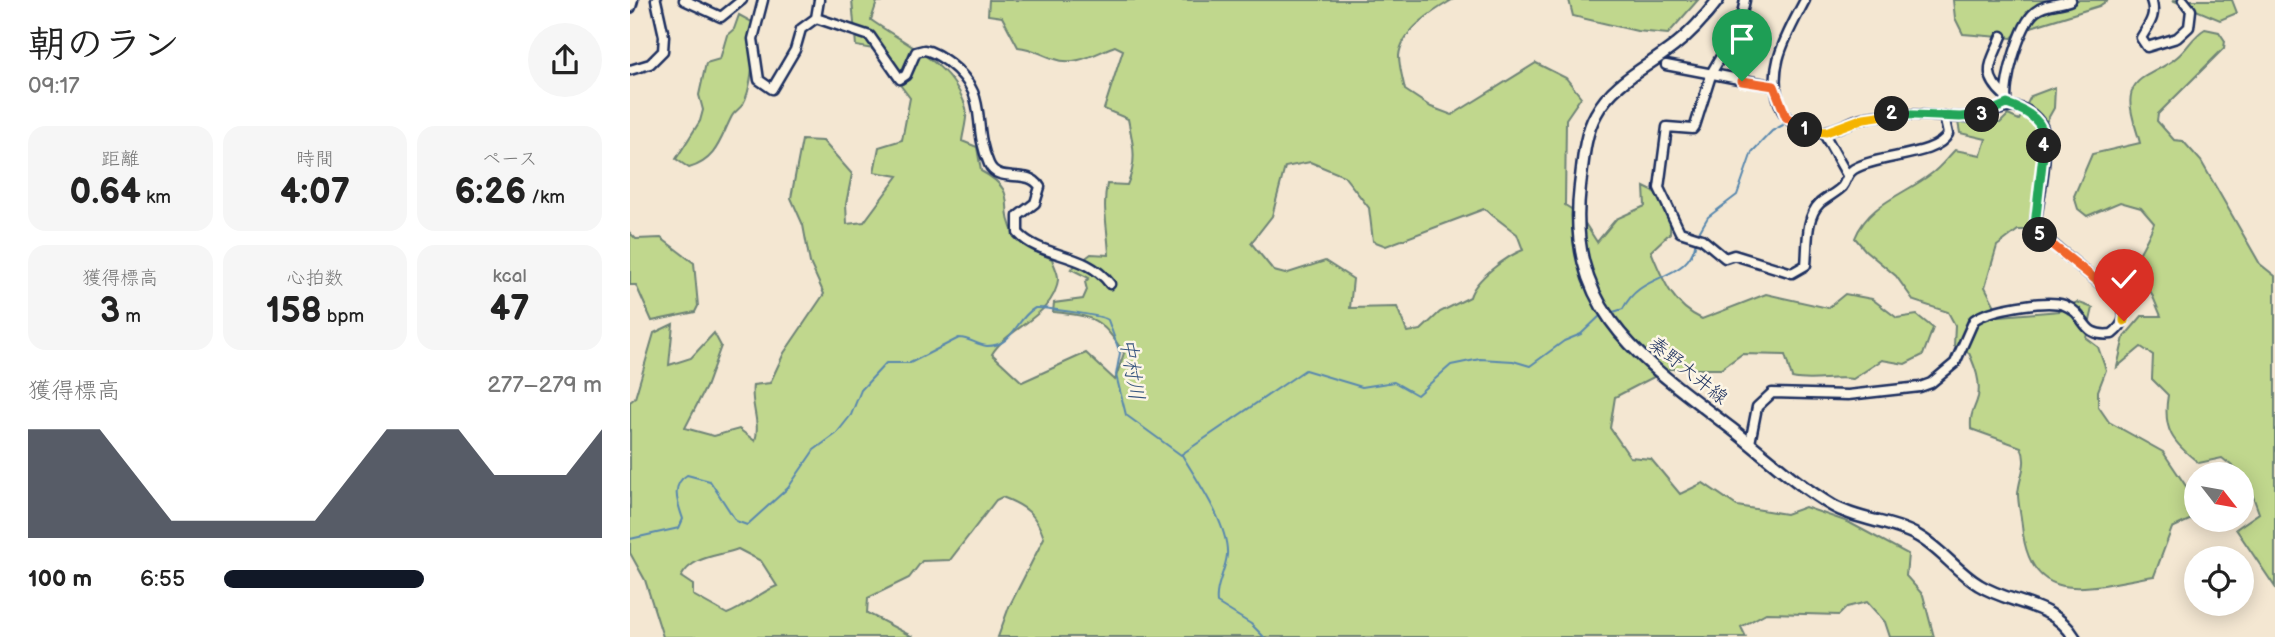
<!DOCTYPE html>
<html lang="ja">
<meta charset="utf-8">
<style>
body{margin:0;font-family:"Balsamiq Sans","Klee One",sans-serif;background:#f6f6f6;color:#222;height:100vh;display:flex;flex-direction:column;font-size:26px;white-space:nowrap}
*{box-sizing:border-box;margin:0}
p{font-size:23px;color:#767676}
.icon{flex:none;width:38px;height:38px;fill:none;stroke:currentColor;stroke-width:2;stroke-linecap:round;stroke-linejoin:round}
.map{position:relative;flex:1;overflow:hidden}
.drawer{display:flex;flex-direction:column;background:#fff;width:630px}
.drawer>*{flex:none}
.needle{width:46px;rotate:121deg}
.buttons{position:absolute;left:1554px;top:462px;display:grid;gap:14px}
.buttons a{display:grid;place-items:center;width:70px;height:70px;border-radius:50%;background:#fff;box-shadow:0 4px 18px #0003;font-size:35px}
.pin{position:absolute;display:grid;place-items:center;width:60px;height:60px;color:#fff;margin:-72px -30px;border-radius:50% 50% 50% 0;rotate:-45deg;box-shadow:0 0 7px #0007}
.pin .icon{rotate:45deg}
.km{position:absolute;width:35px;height:35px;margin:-18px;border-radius:50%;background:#222;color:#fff;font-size:19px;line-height:35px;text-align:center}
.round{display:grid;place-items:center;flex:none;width:74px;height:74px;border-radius:37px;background:#f6f6f6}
.head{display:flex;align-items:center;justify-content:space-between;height:119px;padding:0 28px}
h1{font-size:38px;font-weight:600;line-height:52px}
.stats{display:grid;grid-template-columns:repeat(3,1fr);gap:10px;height:119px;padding:7px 28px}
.stats div{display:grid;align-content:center;border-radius:18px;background:#f6f6f6;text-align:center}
.stats b{font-size:35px;font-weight:600}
.stats small{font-size:19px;font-weight:400}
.stats p{font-size:19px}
.chart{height:196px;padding:14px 28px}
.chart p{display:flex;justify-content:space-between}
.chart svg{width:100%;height:126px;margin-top:7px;fill:#111827;opacity:.7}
ul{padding:0 28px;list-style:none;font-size:23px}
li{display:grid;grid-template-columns:112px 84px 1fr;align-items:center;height:52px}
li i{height:18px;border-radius:9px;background:#111827}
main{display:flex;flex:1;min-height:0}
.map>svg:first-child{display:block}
.green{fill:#c0d78d;stroke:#6e8376;stroke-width:2;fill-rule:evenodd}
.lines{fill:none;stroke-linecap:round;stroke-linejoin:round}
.stream{stroke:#5988ae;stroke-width:2}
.minor-casing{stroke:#1b2f5e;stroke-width:13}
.major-casing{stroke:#1b2f5e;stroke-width:15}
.minor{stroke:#fcf5e5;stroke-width:8}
.major{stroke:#fcf5e5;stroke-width:10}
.split-1-casing{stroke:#fff;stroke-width:14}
.split-2-casing{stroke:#fff;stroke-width:14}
.split-3-casing{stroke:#fff;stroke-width:14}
.split-4-casing{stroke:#fff;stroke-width:14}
.split-5-casing{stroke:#fff;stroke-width:14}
.split-6-casing{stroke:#fff;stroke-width:14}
.split-7-casing{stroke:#fff;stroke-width:14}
.split-1{stroke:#f0652b;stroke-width:9}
.split-2{stroke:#f5b400;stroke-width:9}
.split-3{stroke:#22a559;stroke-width:9}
.split-4{stroke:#22a559;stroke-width:9}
.split-5{stroke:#22a559;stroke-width:9}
.split-6{stroke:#f0652b;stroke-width:9}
.split-7{stroke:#f5b400;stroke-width:9}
.labels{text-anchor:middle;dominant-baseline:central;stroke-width:5;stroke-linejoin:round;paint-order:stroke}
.street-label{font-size:19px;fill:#1b2f5e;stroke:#fcf5e5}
.water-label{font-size:21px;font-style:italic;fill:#35547f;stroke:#fcf5e5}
</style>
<main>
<section class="drawer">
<div class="head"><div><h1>朝のラン</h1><p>09:17</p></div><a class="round"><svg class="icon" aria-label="share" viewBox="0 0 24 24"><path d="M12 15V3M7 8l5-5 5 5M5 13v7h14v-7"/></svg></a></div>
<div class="stats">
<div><p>距離</p><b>0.64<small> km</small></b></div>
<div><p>時間</p><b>4:07</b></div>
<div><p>ペース</p><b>6:26<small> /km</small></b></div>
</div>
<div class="stats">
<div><p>獲得標高</p><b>3<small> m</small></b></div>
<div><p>心拍数</p><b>158<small> bpm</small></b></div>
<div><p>kcal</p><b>47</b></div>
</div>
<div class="chart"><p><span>獲得標高</span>277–279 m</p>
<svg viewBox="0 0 160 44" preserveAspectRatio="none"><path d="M0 44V6L10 6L20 6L30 22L40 38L50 38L60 38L70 38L80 38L90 22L100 6L110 6L120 6L130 22L140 22L150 22L160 6V44z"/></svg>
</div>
<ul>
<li><b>100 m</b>6:55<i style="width:53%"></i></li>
</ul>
</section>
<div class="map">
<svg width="1645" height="637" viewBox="0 0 1645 637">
<rect width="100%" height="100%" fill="#f4e7d2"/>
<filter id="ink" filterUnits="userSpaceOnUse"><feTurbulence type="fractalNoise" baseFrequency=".0143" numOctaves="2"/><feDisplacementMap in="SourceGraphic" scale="14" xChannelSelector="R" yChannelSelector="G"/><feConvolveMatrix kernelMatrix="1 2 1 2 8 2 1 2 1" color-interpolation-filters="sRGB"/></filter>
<g filter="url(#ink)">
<g class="green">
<path d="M222 0H268L247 2 241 20C276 45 323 63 336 108 338 117 333 132 332 141L347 147 351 171C392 193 367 206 385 235 394 248 409 253 422 259 424 266 429 274 428 280 424 316 378 327 362 354L392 382 456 353 485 380 494 353C470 318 465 316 423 312L424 303 453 299 457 290 455 282 459 278 441 269 461 254 479 255C478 230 472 208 477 184L497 185C508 161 503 144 498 119L474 109 493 50 485 46C466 53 445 67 425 59 411 55 403 48 388 47L372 17 358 15 359 0H822C803 11 771 31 769 56 769 66 773 80 775 90L801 107 822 115 906 63 936 78 951 97 936 119 935 205 949 214 967 242 986 219 1015 206 1014 187 1041 200 1040 233 1021 251C1033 280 1042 305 1072 319L1136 294 1198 308 1215 294 1242 299 1267 318 1287 315 1303 328 1293 355 1275 364 1252 360 1223 379C1201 376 1183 383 1162 378L1155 355 1112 354 1091 369H1039L985 397 980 428 1000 457 1021 459 1050 494 1073 483 1107 506 1156 514 1175 507 1218 522 1278 554 1276 576 1293 595 1304 637H1260L1255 622 1237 602 1217 607 1209 615 1136 613 1111 627 1116 637H368L379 607 414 538C406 514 396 506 372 497L366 500 320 560 292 561 279 578 238 598 237 613 283 637H33L15 580 0 553V402L5 398 24 333 43 324 39 365 61 358 84 333 91 346 76 387 55 428 84 436 109 429 125 441C131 422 120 405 123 385L140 383 154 353 194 294 180 263 173 225 161 198 172 140 193 141 222 174 216 204 217 224 234 222 268 176 244 172 249 147 272 140 280 98 243 49 226 46ZM680 162 714 176 739 208 743 241 756 246 854 209 887 234 893 250C877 256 845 279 840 297L810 312 791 330 777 332 767 307 720 308 723 279 695 261 655 274 644 271 621 243 642 216 655 167ZM108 549 131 561 147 586C128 593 116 607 97 614L63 595V585L51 577C63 555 87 557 108 549Z"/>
<polygon points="939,0 1068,0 1038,34 1007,31 943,16"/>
<polygon points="1323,0 1478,0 1469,6 1388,31 1382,38 1333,34 1325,18"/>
<polygon points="1542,0 1602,0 1607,13 1590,20"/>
<path d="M109 15 124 23C124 43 123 87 113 104 110 109 105 111 102 116 90 139 87 160 59 168L46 159 70 121 73 110 69 95 76 63 90 59 97 35 104 29Z"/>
<path d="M1575 29 1589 32 1595 41 1594 48 1528 114 1527 121 1544 140 1553 141 1571 161 1630 264 1645 276V587L1606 529 1629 513 1616 477 1592 458 1569 463C1543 443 1532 430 1538 395L1522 379 1523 355 1511 347 1487 367 1494 337 1512 316H1531L1521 292 1503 295 1492 286C1502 263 1516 246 1524 223L1511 208 1490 202 1457 216 1448 209 1444 196 1462 154 1510 143C1505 122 1489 92 1514 77 1525 70 1537 66 1547 57 1558 48 1563 36 1575 29Z"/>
<path d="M1425 87 1424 108 1406 140 1409 160 1403 222 1397 230H1388L1367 246 1355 287 1370 316 1430 311 1447 302 1463 308 1456 338 1468 347 1476 370 1468 391V406L1479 422 1533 452 1566 501V517L1542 528 1524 576C1463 585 1400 612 1392 526 1391 515 1388 504 1388 494 1389 476 1399 464 1391 447L1341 429C1340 411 1344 412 1348 397 1351 381 1345 367 1339 353L1324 346 1325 325 1318 312 1284 301 1266 276 1235 250 1225 238C1239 203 1274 195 1301 174 1310 168 1317 158 1325 150L1351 155 1356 139 1330 133 1328 122 1370 123 1378 115 1389 120 1401 96Z"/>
<polygon points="0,233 6,239 31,238 64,263 68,306 65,312 22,321 6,285 0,285"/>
</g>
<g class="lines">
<g class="stream">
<polyline points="1067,236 1078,217 1107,195 1122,152 1142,131 1153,125"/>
<path d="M980 313 993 309C1011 270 1059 283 1066 241"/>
<polyline points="552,454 675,370 732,387 764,382 787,395 821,365 850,359 883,361 900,366 934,341 951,334 971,315"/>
<path d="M552 455C567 480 599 526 597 555 595 572 585 586 587 603L621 624 634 637"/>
<path d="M0 539 49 528 53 519C48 504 40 485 57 475L80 481 106 521 117 525 158 488 184 450 206 434 221 415 231 390 256 363H280L329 338C340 338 346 345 357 346 384 346 385 319 405 308 413 307 475 316 478 320L490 353 486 375 496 415 551 455"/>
</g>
<g class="minor-casing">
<g id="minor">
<polyline points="54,0 91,17 112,0"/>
<polyline points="133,0 123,39 129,80 142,89 165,50 171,29 186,18 189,0"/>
<path d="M1115 0 1110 23 1082 72 1065 126 1063 129 1037 127 1029 188 1050 232 1072 239 1095 258 1104 255 1162 273 1176 265C1178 246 1175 217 1190 203 1197 197 1206 193 1212 187 1217 181 1216 174 1224 169 1249 154 1306 157 1318 134L1314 116"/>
<path d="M1521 0C1527 16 1519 24 1511 38L1517 47 1547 38 1559 27 1561 10 1553 0"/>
<path d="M186 18 240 36 270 79 276 75 286 52 294 50C303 51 311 57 318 62 362 96 340 122 359 164 368 185 398 167 410 187L405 203 388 216V233C412 259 455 251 480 284"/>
<path d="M1372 36C1361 63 1350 74 1375 96"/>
<polyline points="1036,65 1145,86"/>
<polyline points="0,70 20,64 33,51 34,36 26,0"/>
<path d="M1377 104C1372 86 1390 24 1405 12 1415 3 1430 5 1441 0"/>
<polyline points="1193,132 1217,175"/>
<path d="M1120 443 1127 407 1142 393 1218 395 1290 387 1301 383 1325 363 1344 320C1359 309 1416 299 1434 305 1458 314 1450 338 1482 334 1495 324 1497 315 1490 300L1408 232 1405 225C1408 204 1422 140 1411 124 1388 92 1366 115 1339 117 1314 119 1289 113 1264 114 1254 115 1242 116 1232 118 1219 122 1205 131 1192 132 1175 133 1160 125 1152 110 1134 70 1157 35 1175 0"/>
</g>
</g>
<g class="major-casing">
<g id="major">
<path d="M1088 0C1075 17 1061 33 1044 46 1016 68 983 82 966 114 954 135 953 163 950 186 935 313 1014 361 1102 429 1135 455 1167 485 1203 506 1230 521 1262 521 1288 536 1311 549 1327 572 1349 585 1381 605 1423 602 1444 637"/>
<polyline points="0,7 2,0"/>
</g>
</g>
<use href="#minor" class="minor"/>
<use href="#major" class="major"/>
</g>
</g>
<g class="lines" filter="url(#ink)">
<g class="split-1-casing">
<polyline id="split-1" points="1112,81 1144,86 1156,117 1175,130"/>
</g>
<g class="split-2-casing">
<polyline id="split-2" points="1175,130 1196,132 1234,118 1262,114"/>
</g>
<g class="split-3-casing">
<polyline id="split-3" points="1262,114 1330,117 1352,115"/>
</g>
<g class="split-4-casing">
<path id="split-4" d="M1352 115 1377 104C1398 111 1417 122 1414 146"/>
</g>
<g class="split-5-casing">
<polyline id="split-5" points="1410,235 1405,225 1414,146"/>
</g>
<g class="split-6-casing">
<polyline id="split-6" points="1410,235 1480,291"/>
</g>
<g class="split-7-casing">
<polyline id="split-7" points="1480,291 1495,310 1494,321"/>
</g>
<use href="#split-1" class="split-1"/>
<use href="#split-2" class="split-2"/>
<use href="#split-3" class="split-3"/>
<use href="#split-4" class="split-4"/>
<use href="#split-5" class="split-5"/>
<use href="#split-6" class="split-6"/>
<use href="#split-7" class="split-7"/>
</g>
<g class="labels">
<g class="street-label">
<text transform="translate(1058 371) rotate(39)">秦野大井線</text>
</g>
<g class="water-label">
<text transform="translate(502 369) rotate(81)">中村川</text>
</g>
</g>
</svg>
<div class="buttons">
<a><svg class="needle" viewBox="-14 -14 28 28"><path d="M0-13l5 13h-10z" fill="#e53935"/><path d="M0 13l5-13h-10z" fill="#767676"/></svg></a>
<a><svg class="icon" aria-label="locate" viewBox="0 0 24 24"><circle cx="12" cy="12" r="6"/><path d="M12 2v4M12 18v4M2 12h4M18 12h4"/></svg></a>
</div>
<div class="pin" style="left:1112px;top:81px;background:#1e9e55"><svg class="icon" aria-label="arrive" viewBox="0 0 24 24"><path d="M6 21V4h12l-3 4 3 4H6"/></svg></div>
<div class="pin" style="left:1494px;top:321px;background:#d93025"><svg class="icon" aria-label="check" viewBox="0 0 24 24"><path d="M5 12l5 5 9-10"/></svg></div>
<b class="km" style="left:1175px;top:130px">1</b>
<b class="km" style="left:1262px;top:114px">2</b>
<b class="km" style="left:1352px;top:115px">3</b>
<b class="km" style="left:1414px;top:146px">4</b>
<b class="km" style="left:1410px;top:235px">5</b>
</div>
</main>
